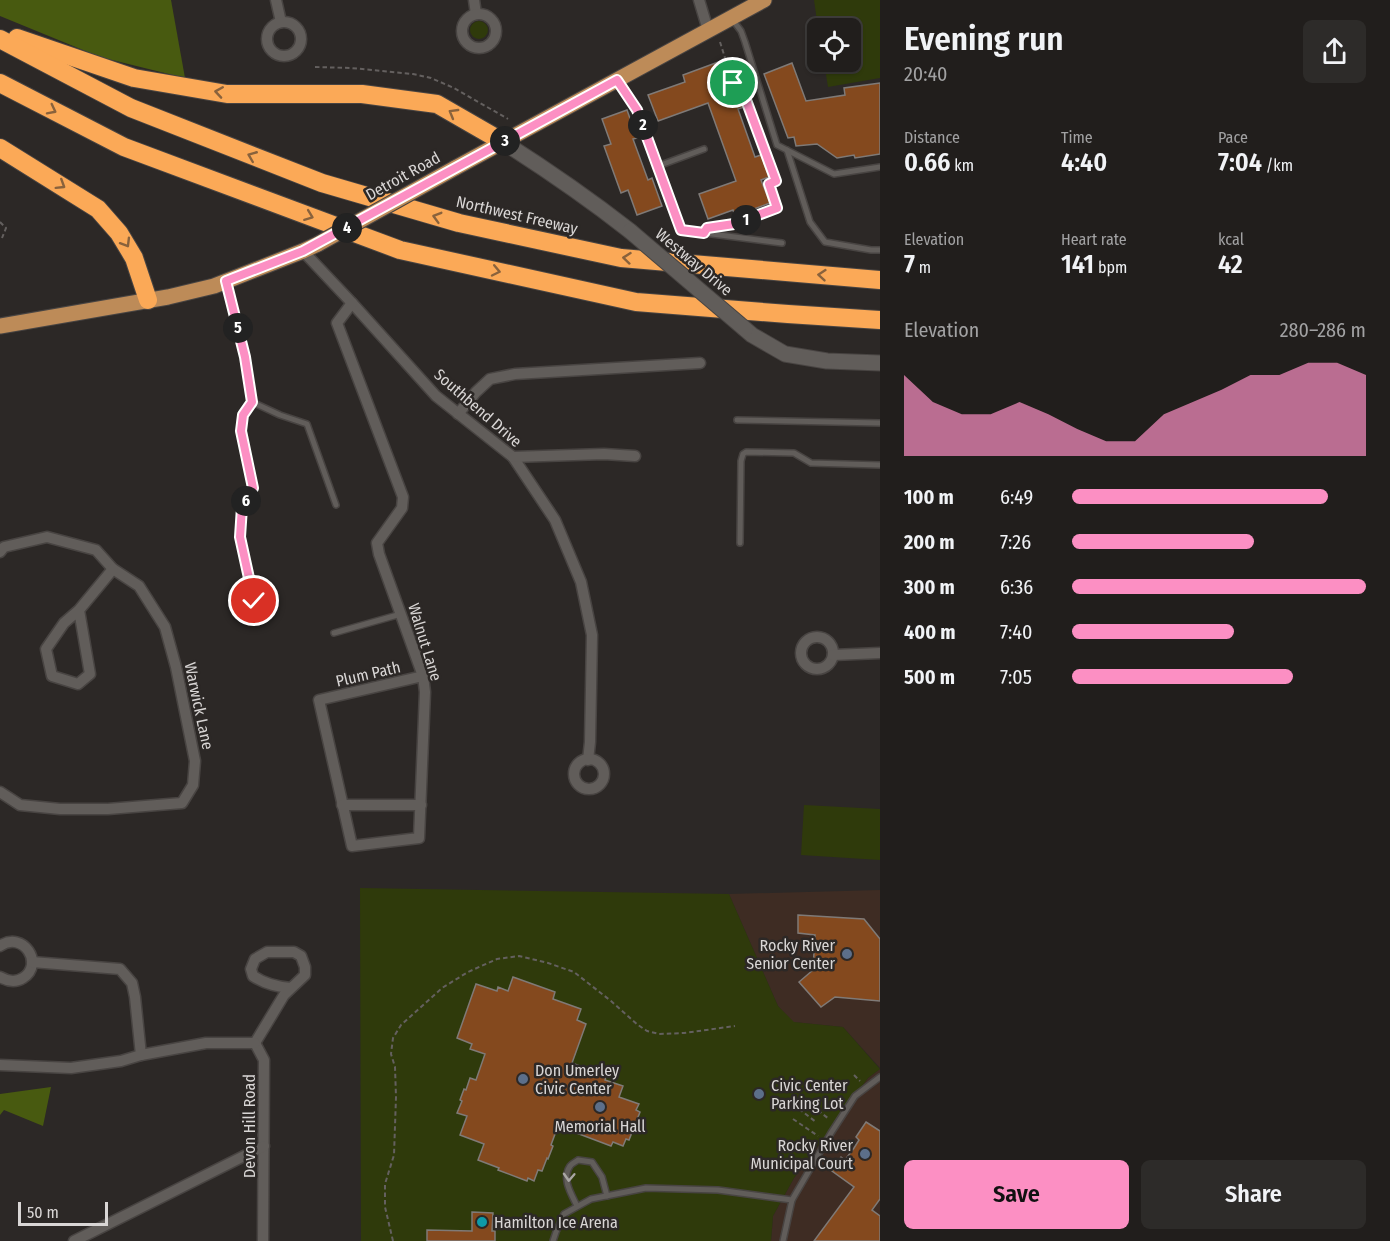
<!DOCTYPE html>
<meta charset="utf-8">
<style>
body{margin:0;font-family:"Fira Sans Condensed",sans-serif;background:#2d2b29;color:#f1f3f6;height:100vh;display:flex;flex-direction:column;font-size:22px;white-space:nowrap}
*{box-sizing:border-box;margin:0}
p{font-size:20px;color:#a2a2a3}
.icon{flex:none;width:33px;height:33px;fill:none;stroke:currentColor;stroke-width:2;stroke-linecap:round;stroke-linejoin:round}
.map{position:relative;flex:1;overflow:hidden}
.side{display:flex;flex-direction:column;background:#211e1c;width:510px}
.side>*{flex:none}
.fabs{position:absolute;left:807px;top:18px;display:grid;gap:12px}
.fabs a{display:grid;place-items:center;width:54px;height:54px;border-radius:9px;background:#211e1c;box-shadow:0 2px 4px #0004,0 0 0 2px #3e3c3b;font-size:30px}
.scale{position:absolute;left:18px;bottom:15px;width:90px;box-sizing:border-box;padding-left:6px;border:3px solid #d9d6d5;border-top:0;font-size:16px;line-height:21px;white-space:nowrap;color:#d9d6d5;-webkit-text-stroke:4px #2c2826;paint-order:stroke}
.pin{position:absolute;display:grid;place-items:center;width:51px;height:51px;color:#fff;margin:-26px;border:3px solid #fff;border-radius:50%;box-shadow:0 2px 6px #0007}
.km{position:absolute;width:30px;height:30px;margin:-15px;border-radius:50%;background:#222;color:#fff;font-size:16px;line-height:30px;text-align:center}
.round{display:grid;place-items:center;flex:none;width:63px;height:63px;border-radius:9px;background:#2d2b29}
.head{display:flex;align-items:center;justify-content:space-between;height:102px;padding:0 24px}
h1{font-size:33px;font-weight:600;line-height:45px}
.figures{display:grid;grid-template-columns:repeat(3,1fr);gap:9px;height:102px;padding:6px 24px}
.figures div{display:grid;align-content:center}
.figures b{font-size:26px;font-weight:600}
.figures small{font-size:16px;font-weight:400}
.figures p{font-size:16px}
.chart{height:168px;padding:12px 24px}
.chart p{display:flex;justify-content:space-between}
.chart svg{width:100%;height:108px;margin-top:6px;fill:#fc8fc3;opacity:.7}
.action{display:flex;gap:12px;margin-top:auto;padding:12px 24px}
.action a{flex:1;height:69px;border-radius:9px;background:#fc8fc3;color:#111;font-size:24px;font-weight:600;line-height:69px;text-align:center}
.action a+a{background:#2d2b29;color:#f1f3f6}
ul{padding:0 24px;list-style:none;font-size:20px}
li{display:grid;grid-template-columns:96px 72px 1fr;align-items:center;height:45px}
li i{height:15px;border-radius:8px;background:#fc8fc3}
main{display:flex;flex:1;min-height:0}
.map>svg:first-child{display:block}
.commercial{fill:#3e2c23}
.green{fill:#2f3a0b}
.forest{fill:#485a10}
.building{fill:#84491e;stroke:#7f7a77;stroke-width:1.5}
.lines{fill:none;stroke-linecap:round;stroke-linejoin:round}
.lane-casing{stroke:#484442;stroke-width:8}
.street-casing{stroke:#484442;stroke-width:13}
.secondary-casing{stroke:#484442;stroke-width:17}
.primary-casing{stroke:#484442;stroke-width:17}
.highway-casing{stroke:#484442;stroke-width:20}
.path{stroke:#64605f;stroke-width:2;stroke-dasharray:4.5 3;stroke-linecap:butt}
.lane{stroke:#615d5a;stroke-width:5}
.street{stroke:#615d5a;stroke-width:10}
.secondary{stroke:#615d5a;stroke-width:15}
.primary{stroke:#bd8b58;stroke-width:15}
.highway{stroke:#fba957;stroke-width:18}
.secondary-bridge-casing{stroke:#484442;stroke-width:17;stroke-linecap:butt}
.primary-bridge-casing{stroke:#484442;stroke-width:17;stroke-linecap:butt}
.secondary-bridge{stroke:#615d5a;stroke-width:15}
.primary-bridge{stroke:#bd8b58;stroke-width:15}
.oneway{stroke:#89623c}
.oneway2{stroke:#a9a6a4}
.route-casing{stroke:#fff;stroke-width:12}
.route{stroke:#fc8fc3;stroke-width:8}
.service-dot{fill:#5c6f8a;stroke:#2c2826;stroke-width:2}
.culture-dot{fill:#0f9aa8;stroke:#2c2826;stroke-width:2}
.labels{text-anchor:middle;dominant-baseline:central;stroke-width:5;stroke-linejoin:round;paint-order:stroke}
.street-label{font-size:16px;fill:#d9d6d5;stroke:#2c2826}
.poi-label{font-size:16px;fill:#d9d6d5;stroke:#2c2826;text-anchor:start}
</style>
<main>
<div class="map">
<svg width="880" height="1241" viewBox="0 0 880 1241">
<rect width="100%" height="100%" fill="#2c2826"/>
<g class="commercial">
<polygon points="880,890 880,1068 843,1027 793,1022 778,1006 729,894"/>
<polygon points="880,1069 880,1241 771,1241 773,1216 794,1178 868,1078"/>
</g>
<g class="green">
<polygon points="814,0 880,0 880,78 828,87 824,62 850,62 850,28 818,28"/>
<circle cx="479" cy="30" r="9"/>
<polygon points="804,805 880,809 880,860 801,855"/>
<polygon points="360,888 729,894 778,1006 794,1022 843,1027 880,1069 868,1078 794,1178 773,1216 771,1241 361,1241"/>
</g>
<g class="forest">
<polygon points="0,0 171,0 185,78 100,57 0,16"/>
<polygon points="51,1087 43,1126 4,1110 0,1115 0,1094"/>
</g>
<g class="building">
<polygon points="721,61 729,83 737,80 747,106 738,109 755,157 761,155 769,177 761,180 770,203 735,216 733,210 708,219 699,194 736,181 708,103 658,121 648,95 685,82 683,75"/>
<polygon points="792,63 806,101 845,95 844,88 880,83 880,154 855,158 854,155 837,158 817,144 796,146 794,137 788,138 764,74"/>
<polygon points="627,110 637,138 633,139 648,180 652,178 662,206 637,215 628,190 621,193 604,146 611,144 602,119"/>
<polygon points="798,915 864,919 880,939 880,1001 835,997 821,1007 799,982 813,970 815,935 798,933"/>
<polygon points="513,977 555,992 553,999 581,1009 577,1020 586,1024 572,1063 606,1076 605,1080 623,1086 619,1097 639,1104 636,1110 640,1112 629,1140 626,1139 623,1146 613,1142 611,1146 558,1126 551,1145 553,1146 548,1159 547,1158 542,1171 538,1170 534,1181 528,1178 527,1181 498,1170 499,1168 478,1160 484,1144 460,1135 467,1116 457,1113 462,1101 460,1100 464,1089 466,1090 470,1078 476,1080 485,1054 470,1049 472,1044 457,1038 476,984 497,991 498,987 508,991"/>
<polygon points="866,1122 880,1131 880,1199 872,1210 880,1216 880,1241 814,1241 854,1187 832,1171 841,1157 845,1160 854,1148 859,1140 856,1137"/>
<polygon points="472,1212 493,1213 492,1231 495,1231 495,1241 427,1241 427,1230 472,1231"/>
</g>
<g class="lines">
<g class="lane-casing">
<g id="lane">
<polyline points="732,19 741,31 745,42 777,145 834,174 880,167"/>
<polyline points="618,81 637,110 681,230 782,243"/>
<polyline points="787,150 810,222 825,242 871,250 880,250"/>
<polyline points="658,166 704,149"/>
<polyline points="227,283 245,356 252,402 243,415 241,431 253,488 242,508 240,537 254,601"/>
<polyline points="252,402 280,415 307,424 336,505"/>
<polyline points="737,420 880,423"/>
<polyline points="740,543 741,461 743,454 746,452 794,453 811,463 880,465"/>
<polyline points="334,633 401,614"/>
<path d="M577 1206C572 1195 561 1179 570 1166 572 1163 576 1162 578 1160L592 1162 602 1177 607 1196"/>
<polyline points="553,1241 556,1232 564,1214 591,1199 646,1188 718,1190 792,1200"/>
<polyline points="783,1241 792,1200 831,1133 855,1096 880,1077"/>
</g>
</g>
<g class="street-casing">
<g id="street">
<polyline points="276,0 281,22"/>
<polyline points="474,0 476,14"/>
<polyline points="699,0 708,30"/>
<circle cx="479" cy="31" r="17"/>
<circle cx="284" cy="39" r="17"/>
<polyline points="303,251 352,303 436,396 513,457 555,520 581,582 592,635 590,742 588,760"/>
<polyline points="352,303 337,323 403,497 402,508 377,543 379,554 423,676 425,692 419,838 352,846 319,700 423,676"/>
<polyline points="458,414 476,392 490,379 515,374 700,363"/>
<polyline points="513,457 604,454 635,456"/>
<polyline points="0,552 4,547 47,537 96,550 113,569 139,586 165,627 176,667 195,761 193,785 182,803 108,809 60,809 20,805 0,792"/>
<polyline points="79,610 64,623 46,649 52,676 78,684 90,674 79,610 113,569"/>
<circle cx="817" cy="653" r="16"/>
<polyline points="833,655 880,653"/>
<circle cx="589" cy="774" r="15"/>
<polyline points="342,805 421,805"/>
<path d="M0 946C23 930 45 964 23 978 15 983 7 981 0 977"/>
<polyline points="32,962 120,969 132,983 135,997 141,1055"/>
<path d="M255 1043 284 995 305 975V967L301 956 294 952H267L255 959 251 969 253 976C265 984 276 987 291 988"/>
<polyline points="255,1043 264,1060 263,1241"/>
<polyline points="0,1065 71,1068 121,1061 141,1055 206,1043 255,1043"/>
<polyline points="74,1241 264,1146"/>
</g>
</g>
<g class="secondary-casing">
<g id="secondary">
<path d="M503 142C547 170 589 199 630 231"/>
<polyline points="745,329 752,335 785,354 827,361 880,363"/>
</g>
</g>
<g class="primary-casing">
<g id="primary">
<polyline points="455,168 764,0"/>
<polyline points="0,326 168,297 214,286 303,251 318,244"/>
</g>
</g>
<g class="highway-casing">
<g id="highway">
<polyline points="17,38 134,78 227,94 362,94 437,104 503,142"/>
<polyline points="0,39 131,108 322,183 459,223 621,258 880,280"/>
<polyline points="0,83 124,147 400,250 636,302 788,314 880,320"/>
<polyline points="0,148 98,209 119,233 134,258 148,300"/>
</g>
</g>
<g class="path">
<polyline points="720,42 733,83 739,81 776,181 769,184 777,208 733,224 721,226"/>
<polyline points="315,67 351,68 413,74 431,78 454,88 508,119"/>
<polyline points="0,222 6,228 2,238"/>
<polyline points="854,1075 860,1081"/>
<polyline points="806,1101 829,1119"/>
<polyline points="799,1109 816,1122"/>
<polyline points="793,1119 818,1136"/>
<polyline points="393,1241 385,1207 385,1184 394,1155 396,1097 395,1067 391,1054 393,1038 401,1025 442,988 468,972 497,959 519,956 548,963 574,972 611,1001 638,1025 647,1031 659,1034 684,1033 735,1026"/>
</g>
<use href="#lane" class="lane"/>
<use href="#street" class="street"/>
<use href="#secondary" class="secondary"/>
<use href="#primary" class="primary"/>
<use href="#highway" class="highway"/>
<g class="secondary-bridge-casing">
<polyline id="secondary-bridge" points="630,231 745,329"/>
</g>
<g class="primary-bridge-casing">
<polyline id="primary-bridge" points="318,244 455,168"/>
</g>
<use href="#secondary-bridge" class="secondary-bridge"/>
<use href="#primary-bridge" class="primary-bridge"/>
</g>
<defs><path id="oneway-chevron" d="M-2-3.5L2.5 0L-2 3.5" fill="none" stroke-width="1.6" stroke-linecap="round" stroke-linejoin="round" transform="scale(1.5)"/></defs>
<g class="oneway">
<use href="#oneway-chevron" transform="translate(219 92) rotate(-171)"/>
<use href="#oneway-chevron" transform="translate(52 110) rotate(27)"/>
<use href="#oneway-chevron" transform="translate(453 113) rotate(-150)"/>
<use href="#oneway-chevron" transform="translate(252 156) rotate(-158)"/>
<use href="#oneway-chevron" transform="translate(61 185) rotate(32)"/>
<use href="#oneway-chevron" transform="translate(309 216) rotate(21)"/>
<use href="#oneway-chevron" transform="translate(437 217) rotate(-164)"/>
<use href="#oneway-chevron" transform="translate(126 243) rotate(59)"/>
<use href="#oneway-chevron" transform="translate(627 258) rotate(-174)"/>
<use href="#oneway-chevron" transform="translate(496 271) rotate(12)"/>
<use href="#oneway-chevron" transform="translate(822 275) rotate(-175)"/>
</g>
<use class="oneway2" href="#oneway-chevron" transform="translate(569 1177) rotate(93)"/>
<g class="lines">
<g class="route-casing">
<polyline id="route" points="254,601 240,537 242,507 253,488 241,431 243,415 252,402 245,357 226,281 303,251 617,80 637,110 681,230 704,233 707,228 734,224 777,208 769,184 776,181 739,81 733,83"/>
</g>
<use href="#route" class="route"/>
</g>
<g class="service-dot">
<circle cx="847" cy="954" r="6"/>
<circle cx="523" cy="1079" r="6"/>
<circle cx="759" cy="1094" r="6"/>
<circle cx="600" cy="1107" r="6"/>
<circle cx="865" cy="1154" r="6"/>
</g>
<circle class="culture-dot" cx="482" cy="1222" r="6"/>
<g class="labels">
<g class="street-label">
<text transform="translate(403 176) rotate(-29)">Detroit Road</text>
<text transform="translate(517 215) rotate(13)">Northwest Freeway</text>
<text transform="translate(694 262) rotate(40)">Westway Drive</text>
<text transform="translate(478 408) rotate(41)">Southbend Drive</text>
<text transform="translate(425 642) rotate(73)">Walnut Lane</text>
<text transform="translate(368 674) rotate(-13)">Plum Path</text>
<text transform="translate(199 706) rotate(78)">Warwick Lane</text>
<text transform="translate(249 1126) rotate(-90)">Devon Hill Road</text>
</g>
<g class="poi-label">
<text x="835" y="945" text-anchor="end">Rocky River<tspan x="835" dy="18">Senior Center</tspan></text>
<text x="535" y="1070">Don Umerley<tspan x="535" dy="18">Civic Center</tspan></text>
<text x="771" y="1085">Civic Center<tspan x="771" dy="18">Parking Lot</tspan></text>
<text x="600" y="1126" text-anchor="middle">Memorial Hall</text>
<text x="853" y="1145" text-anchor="end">Rocky River<tspan x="853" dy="18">Municipal Court</tspan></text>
<text x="494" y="1222">Hamilton Ice Arena</text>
</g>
</g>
</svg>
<div class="fabs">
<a><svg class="icon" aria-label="locate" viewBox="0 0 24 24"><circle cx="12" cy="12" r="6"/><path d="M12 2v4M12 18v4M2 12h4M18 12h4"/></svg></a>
</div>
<div class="scale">50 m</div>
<div class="pin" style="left:733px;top:83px;background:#1e9e55"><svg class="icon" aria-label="arrive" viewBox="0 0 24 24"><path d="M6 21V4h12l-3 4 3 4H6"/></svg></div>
<div class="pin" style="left:254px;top:601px;background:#d93025"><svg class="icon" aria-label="check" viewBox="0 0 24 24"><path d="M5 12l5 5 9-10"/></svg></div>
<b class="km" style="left:746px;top:220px">1</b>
<b class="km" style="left:643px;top:125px">2</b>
<b class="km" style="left:505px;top:141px">3</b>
<b class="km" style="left:347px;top:228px">4</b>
<b class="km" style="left:238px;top:328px">5</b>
<b class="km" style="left:246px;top:501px">6</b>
</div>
<section class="side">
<div class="head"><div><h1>Evening run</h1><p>20:40</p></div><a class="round"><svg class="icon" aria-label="share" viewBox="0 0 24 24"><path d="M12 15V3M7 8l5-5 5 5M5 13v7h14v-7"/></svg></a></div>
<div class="figures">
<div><p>Distance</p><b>0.66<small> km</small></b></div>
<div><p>Time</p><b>4:40</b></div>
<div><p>Pace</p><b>7:04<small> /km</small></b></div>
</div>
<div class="figures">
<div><p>Elevation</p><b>7<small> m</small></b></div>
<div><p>Heart rate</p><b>141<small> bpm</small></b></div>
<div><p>kcal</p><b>42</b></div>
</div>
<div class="chart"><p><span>Elevation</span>280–286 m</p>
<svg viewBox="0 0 160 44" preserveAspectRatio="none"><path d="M0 44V11L10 22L20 27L30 27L40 22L50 27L60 33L70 38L80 38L90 27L100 22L110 17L120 11L130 11L140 6L150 6L160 11V44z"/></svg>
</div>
<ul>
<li><b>100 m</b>6:49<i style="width:87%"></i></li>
<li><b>200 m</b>7:26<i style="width:62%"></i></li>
<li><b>300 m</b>6:36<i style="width:100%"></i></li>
<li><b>400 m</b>7:40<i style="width:55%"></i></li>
<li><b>500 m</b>7:05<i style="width:75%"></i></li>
</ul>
<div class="action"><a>Save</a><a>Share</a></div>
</section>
</main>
